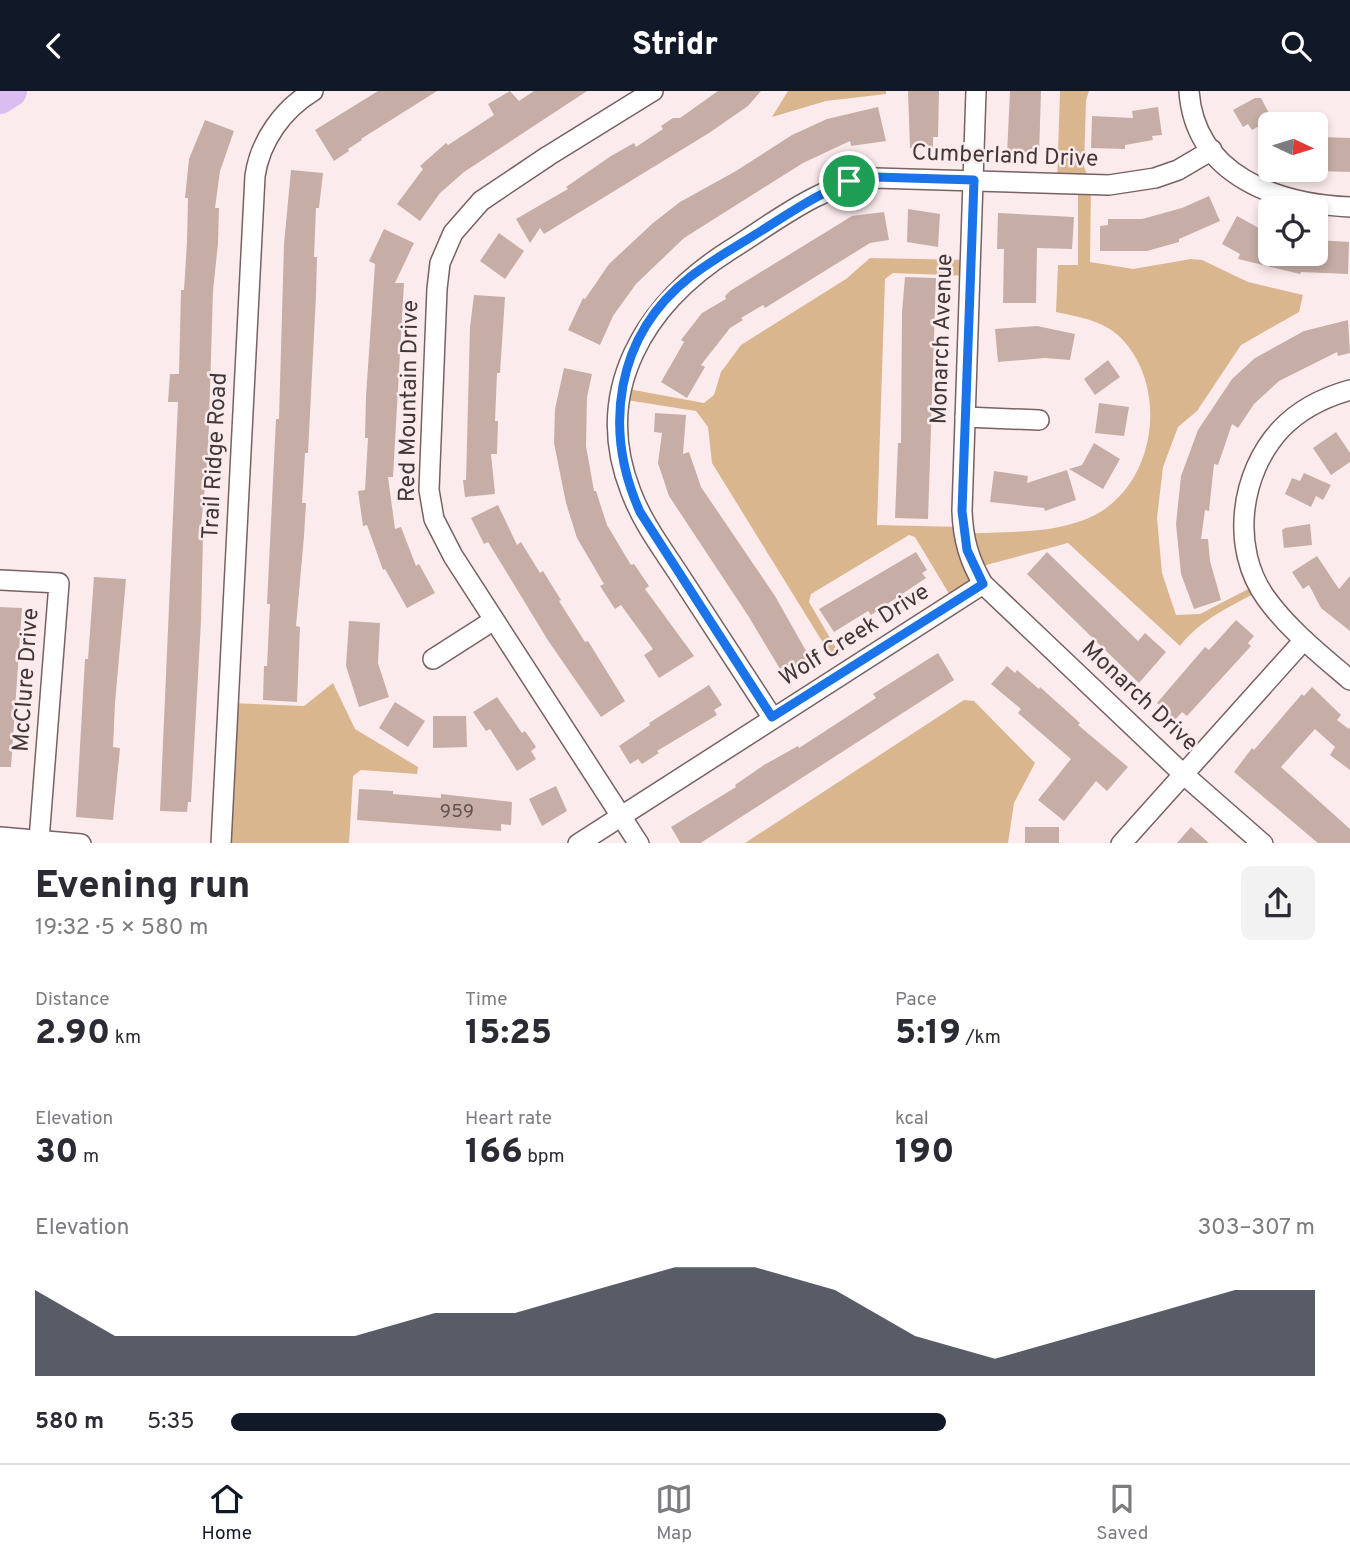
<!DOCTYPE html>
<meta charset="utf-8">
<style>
body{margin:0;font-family:Overpass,sans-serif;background:#f2f2f3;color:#2b2b33;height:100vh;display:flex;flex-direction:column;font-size:26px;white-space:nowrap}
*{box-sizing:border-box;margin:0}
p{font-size:23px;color:#7c7c81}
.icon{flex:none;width:38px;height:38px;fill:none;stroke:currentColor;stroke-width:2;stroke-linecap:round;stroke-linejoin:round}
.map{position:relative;height:752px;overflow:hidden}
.sheet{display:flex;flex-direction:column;background:#fff;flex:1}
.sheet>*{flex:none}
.needle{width:46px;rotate:94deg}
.tools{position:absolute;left:1258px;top:21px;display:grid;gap:14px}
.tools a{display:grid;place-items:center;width:70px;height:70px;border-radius:10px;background:#fff;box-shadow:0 4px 10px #0003;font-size:35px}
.pin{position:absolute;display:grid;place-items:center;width:60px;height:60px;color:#fff;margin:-30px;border:4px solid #fff;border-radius:50%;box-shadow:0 2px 7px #0007}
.round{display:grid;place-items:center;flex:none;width:74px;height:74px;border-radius:10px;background:#f2f2f3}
.summary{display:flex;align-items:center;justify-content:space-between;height:119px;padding:0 35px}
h1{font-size:38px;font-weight:800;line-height:52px}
.metrics{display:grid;grid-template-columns:repeat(3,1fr);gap:10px;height:119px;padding:7px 35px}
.metrics div{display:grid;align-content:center}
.metrics b{font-size:35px;font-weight:800}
.metrics small{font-size:19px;font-weight:400}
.metrics p{font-size:19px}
.chart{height:196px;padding:14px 35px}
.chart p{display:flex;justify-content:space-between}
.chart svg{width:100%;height:126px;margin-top:7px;fill:#111827;opacity:.7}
ul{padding:0 35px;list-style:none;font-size:23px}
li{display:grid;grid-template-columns:112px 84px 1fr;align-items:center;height:52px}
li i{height:18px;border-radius:9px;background:#111827}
header{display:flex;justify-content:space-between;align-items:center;height:91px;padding:0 35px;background:#111827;color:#fff;font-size:32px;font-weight:800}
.tab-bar{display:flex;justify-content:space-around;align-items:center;height:98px;border-top:2px solid #e1e1e2;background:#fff;font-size:19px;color:#7c7c81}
.tab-bar a{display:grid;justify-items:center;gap:4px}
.tab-bar .current{color:#111827}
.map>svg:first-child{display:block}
.green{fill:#dab68e}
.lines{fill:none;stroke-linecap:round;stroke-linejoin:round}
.river{stroke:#dbbdf1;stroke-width:32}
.building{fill:#c6aea6}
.street-casing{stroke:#786163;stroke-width:22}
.street{stroke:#fff;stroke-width:19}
.route-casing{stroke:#fff;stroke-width:14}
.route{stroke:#1a73e8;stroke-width:9}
.labels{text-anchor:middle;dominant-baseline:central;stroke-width:5;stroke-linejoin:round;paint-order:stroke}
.number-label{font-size:19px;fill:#635554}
.street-label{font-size:23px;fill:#423738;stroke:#fcebed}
</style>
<header><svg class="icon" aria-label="back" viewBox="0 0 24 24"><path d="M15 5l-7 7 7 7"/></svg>Stridr<svg class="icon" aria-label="search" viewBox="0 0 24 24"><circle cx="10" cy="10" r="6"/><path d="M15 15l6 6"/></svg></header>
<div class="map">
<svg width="1350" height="753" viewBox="0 0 1350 753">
<rect width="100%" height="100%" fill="#fcebed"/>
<g class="green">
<polygon points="788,0 886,0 886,3 826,10 772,26"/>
<path d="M1060 0H1089L1086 9 1084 76 1091 93 1090 171 1133 178 1191 168 1202 169 1248 191 1303 204 1299 221 1241 254 1197 320 1178 336 1163 376 1157 427 1162 482 1176 524 1200 523 1258 493 1261 499C1231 515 1201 528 1180 555L1068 452 975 477 983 493 954 511 915 446 909 444 811 503 809 511 840 564 833 568 712 372 708 336 696 320 620 308 623 297 704 312 714 304 721 281 741 254 846 188 870 167 970 169V185L893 182 885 188 877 434 963 436 964 443C1007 440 1056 444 1095 424 1157 391 1169 295 1120 246 1102 229 1079 226 1056 221L1058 174H1078V93L1057 92Z"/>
<polygon points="333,592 355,638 418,676 417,683 361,679 353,685 349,752 221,753 228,612 304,615"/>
<polygon points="964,609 974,610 1035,672 1014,712 1008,752 745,752"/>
</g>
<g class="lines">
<polyline class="river" points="0,7 11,0"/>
</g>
<g class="building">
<polygon points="378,0 437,0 361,48 362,49 348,58 349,60 334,70 315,39"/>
<polygon points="510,0 519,10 534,0 587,0 464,81 440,102 420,130 397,113 423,78 420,75 446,52 448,54 494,24 488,13"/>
<polygon points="718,0 761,0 748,15 709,42 544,143 540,137 530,152 516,128 568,98 566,96 611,65 634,52 636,56 663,38 661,35 673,27 680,27"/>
<polygon points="908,0 939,0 938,46 933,46 933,57 910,57"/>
<polygon points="1010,0 1041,0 1039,64 1007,63"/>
<polygon points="1255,7 1261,7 1272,28 1252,39 1248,33 1243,36 1233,19"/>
<polygon points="878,16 886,50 851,55 850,50 803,72 684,147 636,193 613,225 600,254 568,239 583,207 585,208 609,173 653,132 680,111 736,80 792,44 827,28"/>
<polygon points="1158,16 1162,44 1152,45 1153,49 1125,54 1125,58 1091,57 1092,25 1133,27 1132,20"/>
<polygon points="205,29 234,40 220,80 215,117 219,117 218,152 213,200 208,364 200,445 203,445 201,530 191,711 188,711 187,721 160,720 178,311 168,311 170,283 179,283 181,199 184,199 187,151 188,107 185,107 189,68"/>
<polygon points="1320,46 1350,47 1350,81 1319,80"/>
<polygon points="291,79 323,82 319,117 316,117 314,166 317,166 316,204 308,362 305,362 302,412 306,412 304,445 296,535 300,536 297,611 263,609 264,575 267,575 270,513 267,513 276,328 279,328 284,153"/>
<polygon points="1209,105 1220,130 1179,148 1179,151 1147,160 1100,160 1100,135 1108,134 1108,128 1142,128 1182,117"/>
<polygon points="908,118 940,123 938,156 907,151"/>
<polygon points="884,121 889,149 870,152 765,217 763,214 741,227 743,229 730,237 701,274 705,276 687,307 661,291 684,251 681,249 702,222 726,208 725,205 730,200 852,125"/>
<polygon points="998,122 1074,126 1072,158 1037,157 1036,212 1003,212 1004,158 997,158"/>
<polygon points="1237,125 1270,143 1270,163 1316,163 1316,149 1349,151 1348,183 1301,181 1300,183 1238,168 1240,163 1222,153"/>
<polygon points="384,138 414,152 395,192 404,192 393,386 388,386 395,438 401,436 416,475 419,473 435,502 407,517 385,478 383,479 367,434 363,435 358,400 365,399 368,347 365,347 366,305 375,173 369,170"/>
<polygon points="499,142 524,160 505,188 480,170"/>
<polygon points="905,186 936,187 928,428 895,427 898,352 901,352 902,221"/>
<polygon points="474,204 505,206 500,282 497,282 495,330 498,330 497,363 491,363 495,403 465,406 463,389 466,389 470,236"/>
<polygon points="1348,229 1350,262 1338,265 1337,261 1279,290 1254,313 1238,337 1232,333 1218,374 1214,373 1209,420 1205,419 1201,448 1208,448 1210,470 1221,509 1194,518 1181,483 1176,433 1181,385 1198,339 1232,288 1255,267 1304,240"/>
<polygon points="1037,235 1075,243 1070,269 1045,267 998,271 995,238"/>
<polygon points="1108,269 1120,286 1095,304 1084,288"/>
<polygon points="564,277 592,283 587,306 586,355 594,400 596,400 607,434 631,474 634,473 649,495 645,498 694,565 659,587 644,564 653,558 621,514 615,518 600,495 604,493 577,447 566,412 554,352 555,318"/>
<polygon points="1099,312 1129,316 1124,345 1095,342"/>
<polygon points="655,322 686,324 683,363 689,361 701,396 775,505 810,567 790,581 786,574 780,578 747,523 669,405 658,372 662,342 654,341"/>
<polygon points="1336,341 1350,362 1350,371 1331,384 1313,357"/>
<polygon points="1094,352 1120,368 1103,398 1069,378 1082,374"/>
<polygon points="1067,379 1076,409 1045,420 1044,417 990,411 994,380 1028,385 1027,392"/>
<polygon points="1304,382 1331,394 1323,409 1316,405 1311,416 1285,403 1292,387 1300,390"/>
<polygon points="498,414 517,454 521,451 540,482 543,480 561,509 559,510 585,551 588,550 625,610 601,626 549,551 488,451 484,453 471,427"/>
<polygon points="1310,433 1312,454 1284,457 1282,439 1285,437"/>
<polygon points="916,461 927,479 922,482 926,487 871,524 868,520 834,541 819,518"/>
<polygon points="1047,461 1138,550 1145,542 1166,561 1139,592 1027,483"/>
<polygon points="1317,465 1339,498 1350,485 1350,540 1321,517 1309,494 1303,498 1292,481"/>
<polygon points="94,486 126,488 115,612 113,656 120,657 113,729 76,726 85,568 88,568"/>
<polygon points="0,516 22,517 11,676 0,676"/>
<polygon points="1236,529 1254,545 1248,552 1251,555 1187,625 1182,621 1175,629 1157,612 1205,556 1209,559"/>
<polygon points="349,530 380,532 378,572 389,606 359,616 346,575"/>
<polygon points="938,562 954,589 699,753 681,753 671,736 736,696 735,694 764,674 798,655 799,657 876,607 873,603"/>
<polygon points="1007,575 1015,582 1017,579 1039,598 1040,596 1080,632 1078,634 1128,676 1107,700 1096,690 1064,730 1038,709 1071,668 1018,622 1021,618 991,593"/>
<polygon points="709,594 722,614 714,619 717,624 657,660 659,662 642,673 638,668 630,673 619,655 650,634 649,632"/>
<polygon points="1312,596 1341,624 1337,629 1349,638 1350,636 1350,679 1330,664 1335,656 1315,638 1281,676 1350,738 1350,753 1319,753 1234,681 1252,657 1254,659 1302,603 1304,605"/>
<polygon points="497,606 522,642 525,640 536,656 531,660 536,668 517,680 490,638 486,640 473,621"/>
<polygon points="395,611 425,630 408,656 379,637"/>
<polygon points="433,625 466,625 467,656 433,657"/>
<polygon points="556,695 567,720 542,735 529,708"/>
<polygon points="359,698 393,700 393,703 441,707 441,703 512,711 511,734 501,733 501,740 357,729"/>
<rect x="1025" y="736" width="34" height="17"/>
<polygon points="1191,736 1210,753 1176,753"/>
</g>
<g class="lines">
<g class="street-casing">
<g id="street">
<path d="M976 0 962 420C963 448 969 469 983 493L1182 682 1263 753"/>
<path d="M1189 0C1195 85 1278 113 1350 116"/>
<path d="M1350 299C1325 306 1299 319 1281 338 1240 382 1230 457 1266 507 1289 539 1321 564 1350 589"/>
<polyline points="965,326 1039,329"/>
<polyline points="0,489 59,492 39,749"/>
<polyline points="433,568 494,529"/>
<path d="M772 626C742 580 712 534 682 488 664 460 643 433 631 401 591 300 645 213 730 159 775 131 821 93 875 87L1109 94 1155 87 1178 79 1212 59"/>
<polyline points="0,746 81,753"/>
<path d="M221 753 255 85C260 50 283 18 313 0"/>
<polyline points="578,753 983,493"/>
<polyline points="639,753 453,465 434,428 429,399 437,198 440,172 453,142 481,110 548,65 653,0"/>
<polyline points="1121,753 1304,549"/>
</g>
</g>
<use href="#street" class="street"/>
</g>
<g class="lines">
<g class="route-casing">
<path id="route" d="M875 86 974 89 962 420 967 459 983 493 772 626 640 421C603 338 615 245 690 186 712 169 737 155 761 140 798 117 831 92 875 86Z"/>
</g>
<use href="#route" class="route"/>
</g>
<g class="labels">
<g class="number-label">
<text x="457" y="721">959</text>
</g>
<g class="street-label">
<text transform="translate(1005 66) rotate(2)">Cumberland Drive</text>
<text transform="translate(943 248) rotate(-88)">Monarch Avenue</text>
<text transform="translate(410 310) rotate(-89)">Red Mountain Drive</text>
<text transform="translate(216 365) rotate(-87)">Trail Ridge Road</text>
<text transform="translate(855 545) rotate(-32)">Wolf Creek Drive</text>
<text transform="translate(27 589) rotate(-86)">McClure Drive</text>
<text transform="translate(1139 606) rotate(43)">Monarch Drive</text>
</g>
</g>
</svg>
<div class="tools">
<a><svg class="needle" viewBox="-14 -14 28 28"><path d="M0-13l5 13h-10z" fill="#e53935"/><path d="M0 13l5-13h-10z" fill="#7c7c81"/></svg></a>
<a><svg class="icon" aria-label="locate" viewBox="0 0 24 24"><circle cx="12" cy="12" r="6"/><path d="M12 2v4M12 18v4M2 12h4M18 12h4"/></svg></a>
</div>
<div class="pin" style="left:849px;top:90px;background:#1e9e55"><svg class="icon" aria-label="arrive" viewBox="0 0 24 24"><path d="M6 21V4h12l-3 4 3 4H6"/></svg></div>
</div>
<section class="sheet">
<div class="summary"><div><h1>Evening run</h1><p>19:32 · 5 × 580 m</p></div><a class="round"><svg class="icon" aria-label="share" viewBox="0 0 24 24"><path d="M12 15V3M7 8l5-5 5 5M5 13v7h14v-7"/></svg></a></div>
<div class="metrics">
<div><p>Distance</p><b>2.90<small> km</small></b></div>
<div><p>Time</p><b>15:25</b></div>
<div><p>Pace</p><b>5:19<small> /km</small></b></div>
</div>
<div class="metrics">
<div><p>Elevation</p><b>30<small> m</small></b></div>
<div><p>Heart rate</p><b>166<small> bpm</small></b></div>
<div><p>kcal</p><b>190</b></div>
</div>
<div class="chart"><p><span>Elevation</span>303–307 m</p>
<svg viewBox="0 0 160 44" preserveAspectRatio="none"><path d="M0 44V14L10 30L20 30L30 30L40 30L50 22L60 22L70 14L80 6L90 6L100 14L110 30L120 38L130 30L140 22L150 14L160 14V44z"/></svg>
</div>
<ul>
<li><b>580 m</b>5:35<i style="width:66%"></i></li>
</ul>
</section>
<nav class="tab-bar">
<a class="current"><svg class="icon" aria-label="home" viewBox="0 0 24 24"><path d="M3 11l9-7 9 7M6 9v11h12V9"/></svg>Home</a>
<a><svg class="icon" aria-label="map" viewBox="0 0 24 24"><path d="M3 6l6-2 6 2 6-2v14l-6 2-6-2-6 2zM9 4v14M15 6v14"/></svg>Map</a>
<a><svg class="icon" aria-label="saved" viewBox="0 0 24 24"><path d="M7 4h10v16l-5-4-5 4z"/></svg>Saved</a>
</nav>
